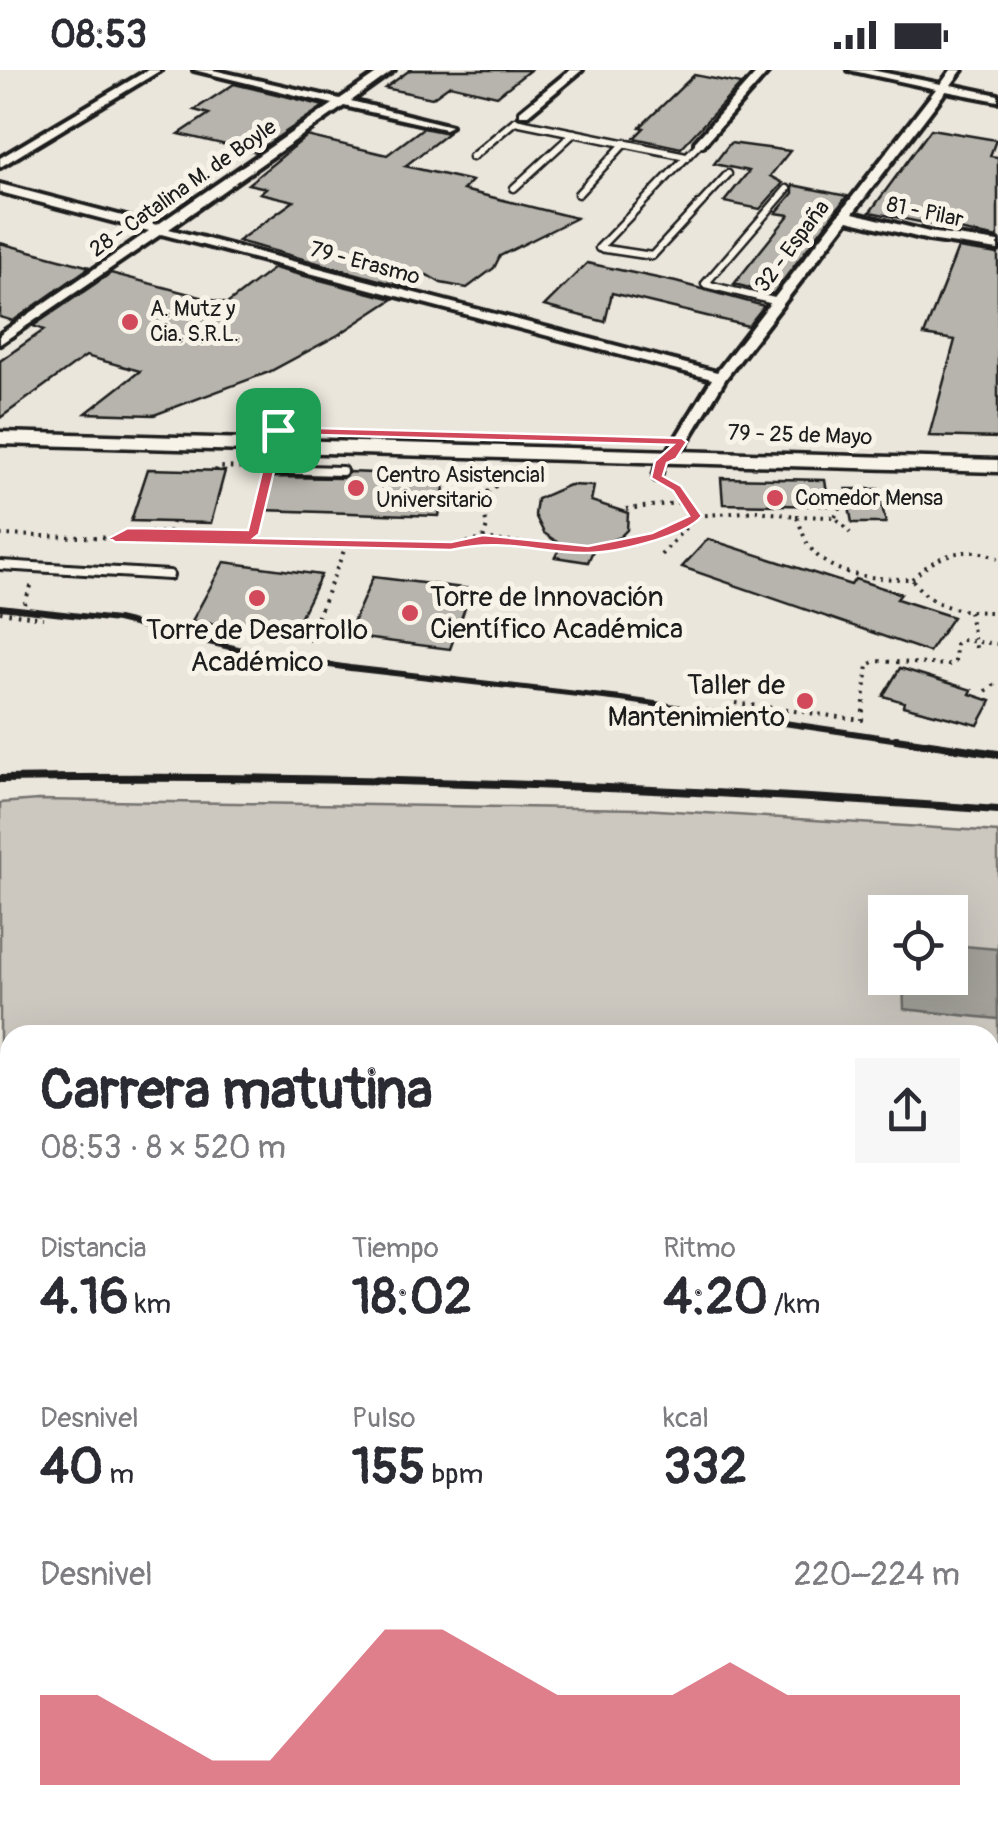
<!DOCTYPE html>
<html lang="es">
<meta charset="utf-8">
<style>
body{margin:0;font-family:Pangolin,sans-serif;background:#f7f7f7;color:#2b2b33;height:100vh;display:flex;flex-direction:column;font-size:38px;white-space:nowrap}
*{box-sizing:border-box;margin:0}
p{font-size:32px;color:#7c7c81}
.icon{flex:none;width:55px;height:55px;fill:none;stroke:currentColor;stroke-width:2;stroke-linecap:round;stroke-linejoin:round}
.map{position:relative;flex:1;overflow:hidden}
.drawer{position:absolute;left:0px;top:955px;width:1000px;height:810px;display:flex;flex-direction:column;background:#fff;border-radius:30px 30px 0 0;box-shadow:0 10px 40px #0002}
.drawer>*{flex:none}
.buttons{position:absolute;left:868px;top:825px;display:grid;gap:20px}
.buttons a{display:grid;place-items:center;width:100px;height:100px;border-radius:0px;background:#fff;box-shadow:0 10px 40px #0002;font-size:50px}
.pin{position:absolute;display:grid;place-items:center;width:85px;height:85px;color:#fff;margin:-42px;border-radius:20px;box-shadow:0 5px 15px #0006}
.round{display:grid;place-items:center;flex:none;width:105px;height:105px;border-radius:0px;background:#f7f7f7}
.summary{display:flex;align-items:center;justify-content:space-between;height:170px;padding:0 40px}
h1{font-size:55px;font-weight:800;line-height:75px}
.stats{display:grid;grid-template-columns:repeat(3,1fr);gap:15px;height:170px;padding:10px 40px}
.stats div{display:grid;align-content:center}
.stats b{font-size:50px;font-weight:800}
.stats small{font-size:28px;font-weight:400}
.stats p{font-size:28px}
.chart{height:280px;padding:20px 40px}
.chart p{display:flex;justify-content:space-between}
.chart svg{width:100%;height:180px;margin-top:10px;fill:#d1495b;opacity:.7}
.status{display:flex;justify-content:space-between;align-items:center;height:70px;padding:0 50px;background:#fff;direction:ltr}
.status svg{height:28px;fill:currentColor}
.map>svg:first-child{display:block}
.green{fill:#ccc8c0;stroke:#74726e;stroke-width:2.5;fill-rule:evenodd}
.water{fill:#a3a19a;stroke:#6d6c68;stroke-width:2.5}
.building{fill:#b6b4ac;stroke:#1c1c1c;stroke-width:2.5}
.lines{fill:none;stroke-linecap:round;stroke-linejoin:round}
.lane-far2-casing{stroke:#1c1c1c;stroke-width:11}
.lane-far1-casing{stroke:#1c1c1c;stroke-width:14}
.lane-casing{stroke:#1c1c1c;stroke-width:20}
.street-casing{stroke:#1c1c1c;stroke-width:8}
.secondary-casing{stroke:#1c1c1c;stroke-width:7}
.path{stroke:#1c1c1c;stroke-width:4;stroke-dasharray:2.5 6;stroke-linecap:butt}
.lane-far2{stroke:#f7f3e8;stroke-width:6}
.lane-far1{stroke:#f7f3e8;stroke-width:8}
.lane{stroke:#f7f3e8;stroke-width:12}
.street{fill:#f7f3e8;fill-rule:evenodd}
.secondary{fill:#f7f3e8;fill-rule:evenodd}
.rail-far2{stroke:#1c1c1c;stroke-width:6}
.rail-far1{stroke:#1c1c1c;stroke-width:8}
.rail{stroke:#1c1c1c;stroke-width:10}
.route{fill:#d1495b;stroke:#fff;stroke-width:2.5;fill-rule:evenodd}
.poi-dot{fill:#d1495b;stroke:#f7f3e8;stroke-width:4}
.labels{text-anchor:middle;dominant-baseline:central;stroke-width:10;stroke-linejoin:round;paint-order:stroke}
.far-street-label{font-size:22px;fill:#1c1c1c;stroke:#f7f3e8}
.far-poi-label{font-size:22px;fill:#1c1c1c;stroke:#f7f3e8;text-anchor:start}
.poi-label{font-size:28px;fill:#1c1c1c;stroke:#f7f3e8;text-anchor:start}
</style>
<div class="status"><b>08:53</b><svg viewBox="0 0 49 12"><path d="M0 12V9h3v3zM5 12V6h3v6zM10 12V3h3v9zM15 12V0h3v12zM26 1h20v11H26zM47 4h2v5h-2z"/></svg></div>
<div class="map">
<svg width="998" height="1765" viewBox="0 0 998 1765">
<rect width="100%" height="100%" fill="#eae6dc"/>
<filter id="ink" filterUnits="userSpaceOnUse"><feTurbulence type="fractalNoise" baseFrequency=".01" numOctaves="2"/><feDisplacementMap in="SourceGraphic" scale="20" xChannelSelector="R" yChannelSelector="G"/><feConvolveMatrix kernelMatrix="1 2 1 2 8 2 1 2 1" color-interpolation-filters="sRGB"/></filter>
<g filter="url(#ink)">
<path class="green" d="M38 730 643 739 998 762V1416L990 1418V965H10V1554L0 1556V733ZM885 842H950V908H885Z"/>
<polygon class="water" points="952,875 997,879 998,949 904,939 903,908 954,911"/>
<g class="building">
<polygon points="410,0 530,0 497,26 450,15 432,28 385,18"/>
<polygon points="694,5 741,14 681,78 634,68 644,58 640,57"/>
<polygon points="234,14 285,26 324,36 256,82 179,64 209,44 194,40"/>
<polygon points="423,58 448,63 405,96 472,111 463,120 576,148 500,186 494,198 467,218 441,213 427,205 408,218 238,171 294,131 260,123 266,118 248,114 307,66 387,85"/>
<polygon points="931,59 996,70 990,86 998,87 998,168 870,142"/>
<polygon points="730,73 790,81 770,106 783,113 760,139 724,132 749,101 714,94"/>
<polygon points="793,115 847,126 773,224 734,214 789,145 776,143 793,123"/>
<polygon points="0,173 90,197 13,251 0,247"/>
<polygon points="958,178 998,184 998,368 929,366 955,270 924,265"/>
<polygon points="587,193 676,212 764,236 748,256 612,223 605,252 544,236"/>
<polygon points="274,198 393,229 338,265 269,302 154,345 86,343 140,301 86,286 0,348 0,291 44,260 33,256 111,203 227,234"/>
<polygon points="148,399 225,401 211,453 131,451"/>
<polygon points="349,402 446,406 439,446 263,440 272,407 342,408"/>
<polygon points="721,408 825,410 829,436 723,434"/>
<polygon points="569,415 594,416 591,431 628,443 627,460 620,467 595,476 588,492 555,487 561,475 544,463 535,445 537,429"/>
<polygon points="846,419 878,419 886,453 852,453"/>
<polygon points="708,469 851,515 855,509 901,524 897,529 953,547 929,582 682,497"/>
<polygon points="224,492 321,505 292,564 192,551"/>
<polygon points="373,507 472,519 450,579 347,566"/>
<polygon points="900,598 972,620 970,624 991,631 978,655 903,636 904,632 883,626"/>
</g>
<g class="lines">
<g class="lane-far2-casing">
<g id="lane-far2">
<polyline points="699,74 599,178 652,186 728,104"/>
<polyline points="472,87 515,51 686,86"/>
<polyline points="514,118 574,63"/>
<polyline points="578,124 625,73"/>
<polyline points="778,232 705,214 787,119"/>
</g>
</g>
<g class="lane-far1-casing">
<g id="lane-far1">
<polyline points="278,360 269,399 342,401"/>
<polyline points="657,407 661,391 671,387"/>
<polyline points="0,495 169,505"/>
</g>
</g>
<g class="lane-casing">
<g id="lane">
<polyline points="0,1749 10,1746"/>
<polyline points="807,1755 812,1765"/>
</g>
</g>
<g class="street-casing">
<g id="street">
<polygon points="148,0 161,0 0,97 0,88"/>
<polygon points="194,0 213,0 340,29 382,0 394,0 351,31 451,56 445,59 344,36 169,159 717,302 936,19 849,0 871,0 941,14 951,0 962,0 951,15 998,25 998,31 946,21 853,143 929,162 998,172 998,180 929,170 848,150 726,308 679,386 672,390 665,386 712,309 161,164 0,274 0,264 149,161 0,122 0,114 157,155 333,34"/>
<polygon points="570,0 582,0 528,45 520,45 520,41"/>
<polygon points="759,0 770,0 703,76 695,76 695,72"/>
</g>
</g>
<g class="secondary-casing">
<g id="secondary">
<polygon points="0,362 998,390 998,402 0,374"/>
<polygon points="998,1444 998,1478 990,1480 990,1446"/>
<polygon points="10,1592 10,1630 0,1631 0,1593"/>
</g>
</g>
<g class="path">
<polyline points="216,401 217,397 254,398"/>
<path d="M669 414 696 446 756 441 796 446C801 455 803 467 809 476 831 508 877 509 912 509 932 540 964 542 998 542"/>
<polyline points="443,426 480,428"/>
<polyline points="626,439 686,432"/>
<polyline points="796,446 835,447 850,463"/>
<polyline points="835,447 840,438 837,424 847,424"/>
<polyline points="169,462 172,452"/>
<polyline points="0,465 451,476 483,469 487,456 480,428 497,415 541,404"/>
<polyline points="117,466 128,462 253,464"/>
<polyline points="252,467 264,414"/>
<polyline points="483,469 588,480 655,466 690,453"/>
<polyline points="661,485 696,446"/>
<path d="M912 509C936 485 965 474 998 488"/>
<polyline points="0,542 43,548"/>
<polyline points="21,542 33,511"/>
<polyline points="969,542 976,578"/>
<polyline points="308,571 347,473"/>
<polyline points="986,621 998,612"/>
<polyline points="735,633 862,650 868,595 876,591 949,595 955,592 956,574 961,570 998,574"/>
</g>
<use href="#lane-far2" class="lane-far2"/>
<use href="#lane-far1" class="lane-far1"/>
<use href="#lane" class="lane"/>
<use href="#street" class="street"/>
<use href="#secondary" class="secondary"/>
<polyline class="rail-far2" points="0,537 117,550 263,585 350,598 621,629 913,672"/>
<g class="rail-far1">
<polyline points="896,669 998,684"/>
<path d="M0 709C333 703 665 717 998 740"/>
</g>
<g class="rail">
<polyline points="0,1652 10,1650"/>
<polyline points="0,1733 10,1731"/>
</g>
</g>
</g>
<path class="route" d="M278 357 682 368 687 372 676 389 667 393 663 406 681 416 702 446C685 467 612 484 584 483 535 482 501 468 451 480L115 472 109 468 128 458 248 460 272 360ZM283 364 673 375 655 391 651 408 673 421 689 446 652 463 588 476 483 465 451 472 254 468 259 464Z"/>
<g class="poi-dot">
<circle cx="130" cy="252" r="10"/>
<circle cx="356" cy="418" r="10"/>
<circle cx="775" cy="428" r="10"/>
<circle cx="257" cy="528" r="10"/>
<circle cx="410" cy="543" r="10"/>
<circle cx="805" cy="631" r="10"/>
</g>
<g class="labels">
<g class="far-street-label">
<text transform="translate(183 118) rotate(-35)">28 - Catalina M. de Boyle</text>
<text transform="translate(925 142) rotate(12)">81 - Pilar</text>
<text transform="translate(792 176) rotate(-53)">32 - España</text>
<text transform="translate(365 193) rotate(15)">79 - Erasmo</text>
<text transform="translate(800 365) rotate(2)">79 - 25 de Mayo</text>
</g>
<g class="far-poi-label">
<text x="150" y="239">A. Mutz y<tspan x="150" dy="25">Cia. S.R.L.</tspan></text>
<text x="376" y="405">Centro Asistencial<tspan x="376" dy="25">Universitario</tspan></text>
<text x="795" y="428">Comedor Mensa</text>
</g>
<g class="poi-label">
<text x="430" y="527">Torre de Innovación<tspan x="430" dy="32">Científico Académica</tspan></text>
<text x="257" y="560" text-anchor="middle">Torre de Desarrollo<tspan x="257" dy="32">Académico</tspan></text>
<text x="785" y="615" text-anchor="end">Taller de<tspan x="785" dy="32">Mantenimiento</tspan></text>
</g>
</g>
</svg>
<div class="buttons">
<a><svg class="icon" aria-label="locate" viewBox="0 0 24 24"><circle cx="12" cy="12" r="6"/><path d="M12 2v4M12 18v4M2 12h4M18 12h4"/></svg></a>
</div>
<div class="pin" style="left:278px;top:360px;background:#1e9e55"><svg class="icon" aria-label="arrive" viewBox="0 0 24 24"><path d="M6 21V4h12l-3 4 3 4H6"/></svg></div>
<section class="drawer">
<div class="summary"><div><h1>Carrera matutina</h1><p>08:53 · 8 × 520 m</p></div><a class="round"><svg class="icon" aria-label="share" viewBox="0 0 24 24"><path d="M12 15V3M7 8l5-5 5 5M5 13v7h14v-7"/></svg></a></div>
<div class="stats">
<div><p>Distancia</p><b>4.16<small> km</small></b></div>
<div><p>Tiempo</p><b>18:02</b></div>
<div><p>Ritmo</p><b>4:20<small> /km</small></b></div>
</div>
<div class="stats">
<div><p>Desnivel</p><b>40<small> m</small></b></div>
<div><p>Pulso</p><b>155<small> bpm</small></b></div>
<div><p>kcal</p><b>332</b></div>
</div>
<div class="chart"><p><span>Desnivel</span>220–224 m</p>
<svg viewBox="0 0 160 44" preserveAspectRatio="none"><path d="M0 44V22L10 22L20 30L30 38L40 38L50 22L60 6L70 6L80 14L90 22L100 22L110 22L120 14L130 22L140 22L150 22L160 22V44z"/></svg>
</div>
</section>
</div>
